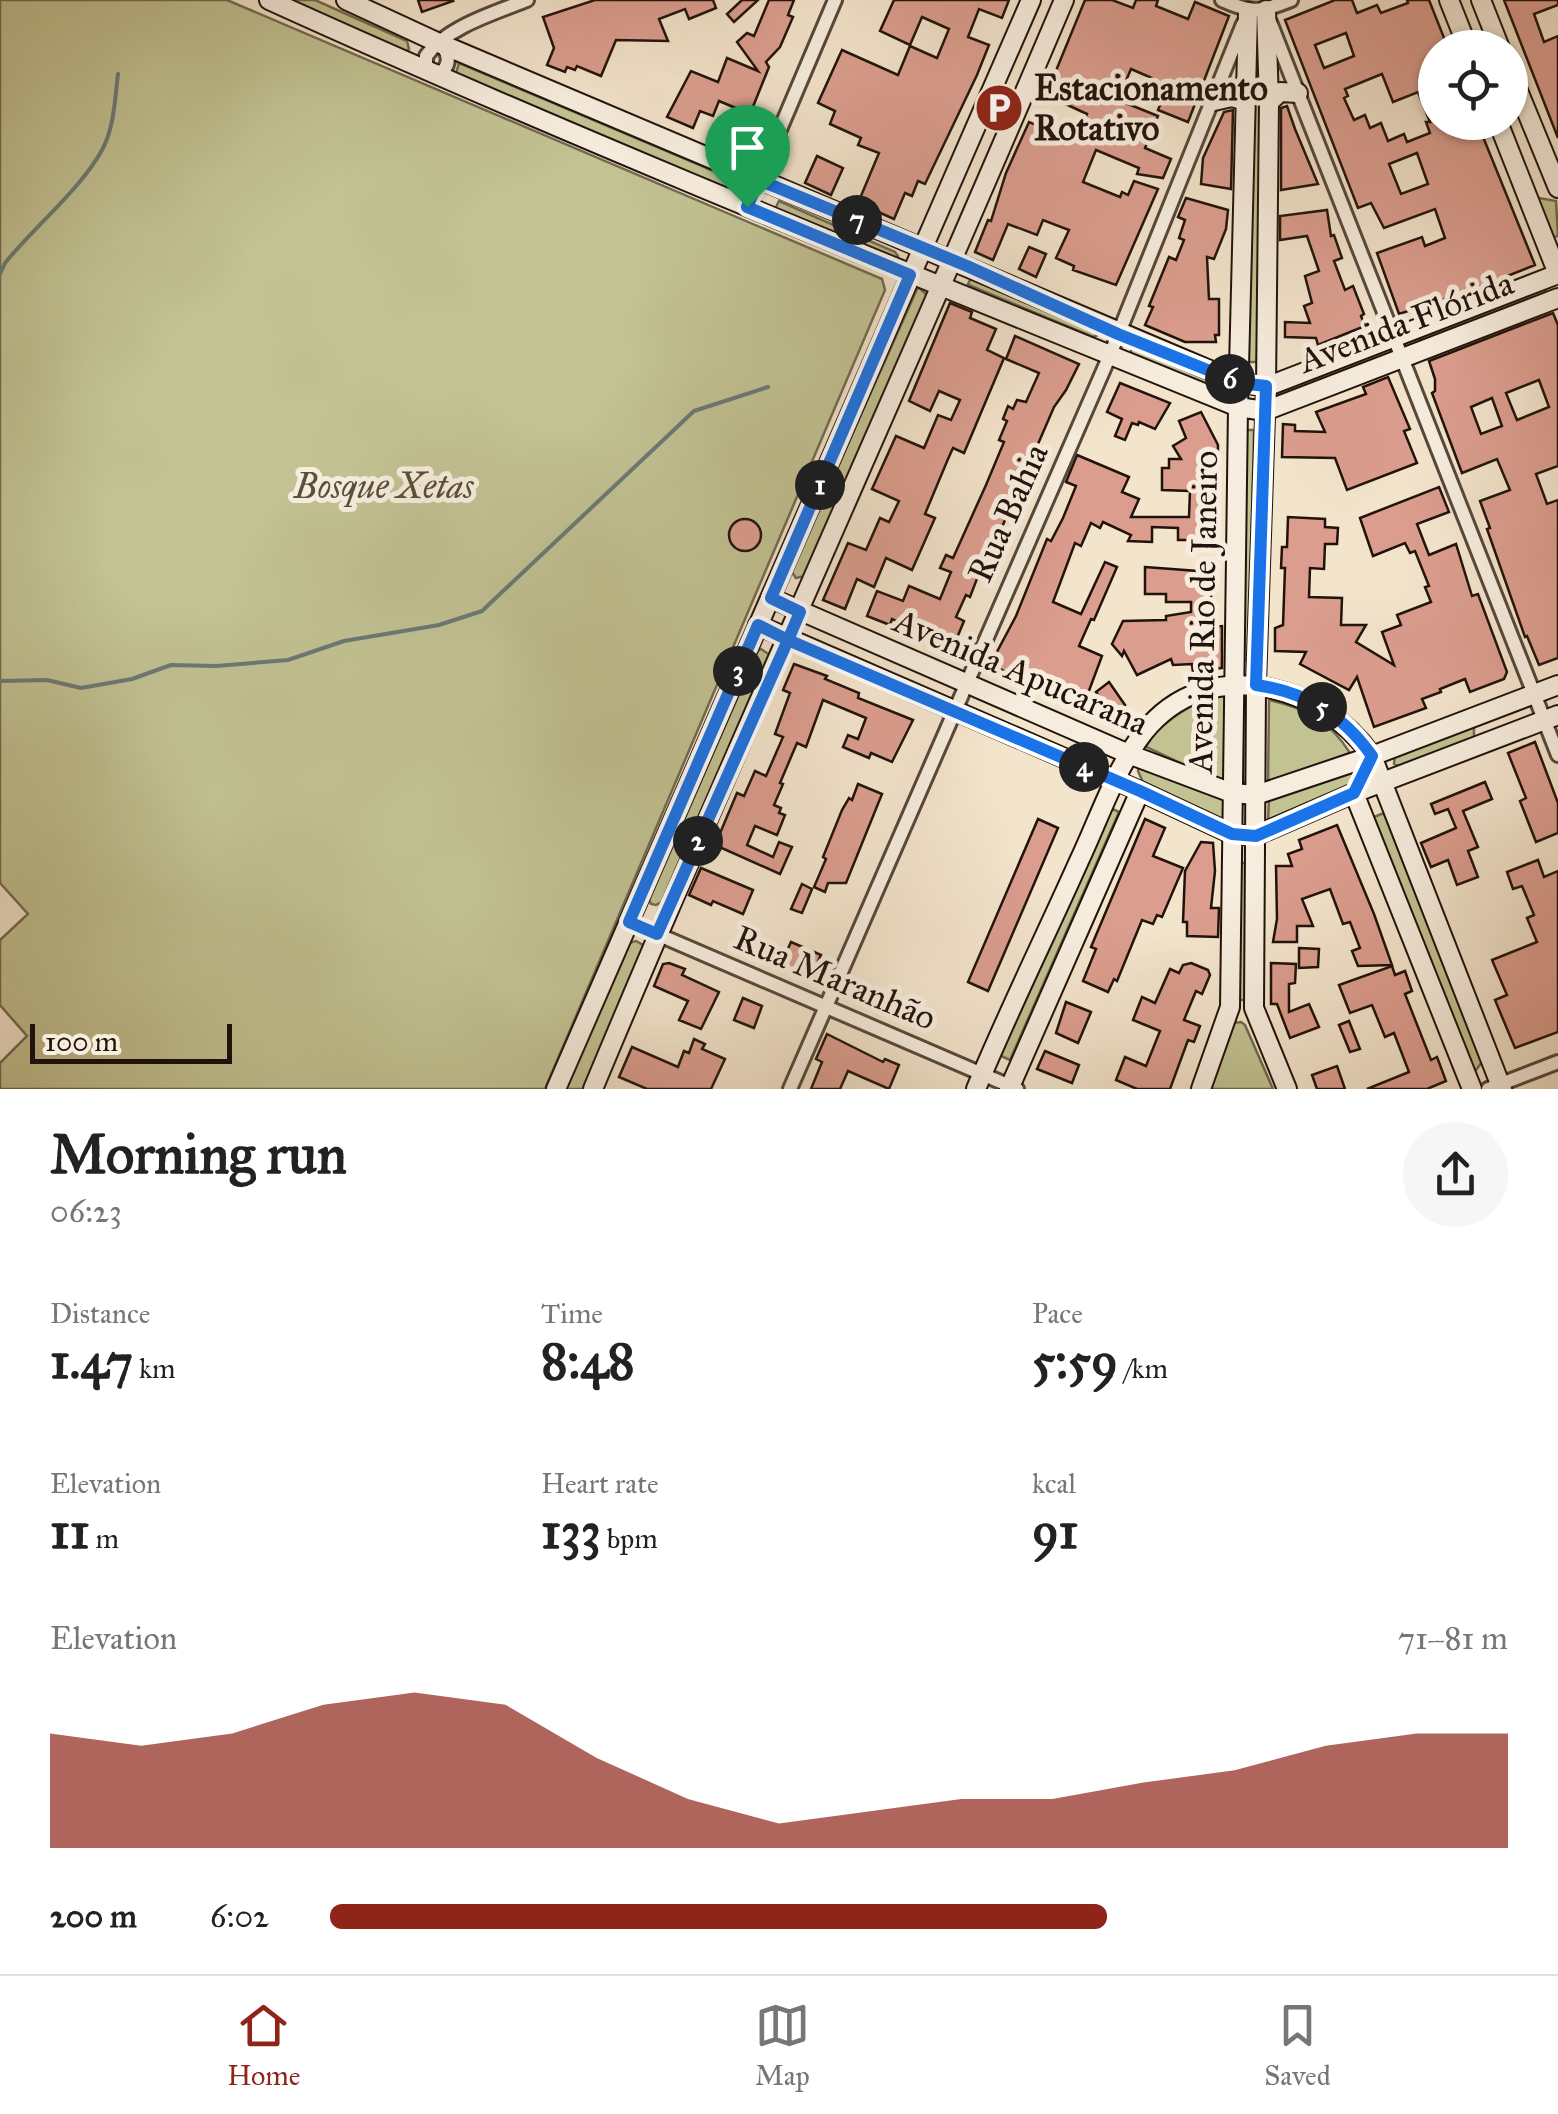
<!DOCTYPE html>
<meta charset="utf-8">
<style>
body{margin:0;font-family:"IM FELL Great Primer",serif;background:#f6f6f6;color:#222;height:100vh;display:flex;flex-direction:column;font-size:38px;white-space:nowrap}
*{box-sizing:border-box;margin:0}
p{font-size:32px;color:#767676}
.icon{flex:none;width:55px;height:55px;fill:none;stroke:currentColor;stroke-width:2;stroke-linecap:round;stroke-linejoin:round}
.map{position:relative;height:1089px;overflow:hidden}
.drawer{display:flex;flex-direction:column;background:#fff;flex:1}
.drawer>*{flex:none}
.tools{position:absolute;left:1418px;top:30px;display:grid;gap:20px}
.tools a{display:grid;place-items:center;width:110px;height:110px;border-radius:50%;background:#fff;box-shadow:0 2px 8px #0004;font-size:50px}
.scale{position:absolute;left:30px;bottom:25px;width:202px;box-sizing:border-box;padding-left:10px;border:5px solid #21130b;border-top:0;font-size:28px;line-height:35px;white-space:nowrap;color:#21130b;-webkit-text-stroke:8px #f7edde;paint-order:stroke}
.pin{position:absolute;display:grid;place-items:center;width:85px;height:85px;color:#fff;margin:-102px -42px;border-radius:50% 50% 50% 0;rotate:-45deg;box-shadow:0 0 10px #0007}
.pin .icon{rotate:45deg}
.km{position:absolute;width:50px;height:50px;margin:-25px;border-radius:50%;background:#222;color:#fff;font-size:28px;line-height:50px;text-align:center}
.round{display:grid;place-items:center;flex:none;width:105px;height:105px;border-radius:52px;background:#f6f6f6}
.summary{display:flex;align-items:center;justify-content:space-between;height:170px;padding:0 50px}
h1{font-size:55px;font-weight:800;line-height:75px}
.figures{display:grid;grid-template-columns:repeat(3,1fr);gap:15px;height:170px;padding:10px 50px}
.figures div{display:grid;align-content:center}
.figures b{font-size:50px;font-weight:800}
.figures small{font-size:28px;font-weight:400}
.figures p{font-size:28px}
.chart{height:280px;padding:20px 50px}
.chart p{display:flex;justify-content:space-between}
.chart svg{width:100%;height:180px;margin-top:10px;fill:#8f2418;opacity:.7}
ul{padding:0 50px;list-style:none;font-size:32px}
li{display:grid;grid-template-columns:160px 120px 1fr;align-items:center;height:75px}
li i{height:25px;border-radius:12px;background:#8f2418}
.tabs{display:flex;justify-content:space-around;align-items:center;height:140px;border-top:2px solid #e0e0e0;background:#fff;font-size:28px;color:#767676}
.tabs a{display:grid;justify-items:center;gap:5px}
.tabs .current{color:#8f2418}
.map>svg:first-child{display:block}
.green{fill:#c2c293;stroke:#726a4f;stroke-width:2.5}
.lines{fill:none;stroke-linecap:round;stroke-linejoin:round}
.stream{stroke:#6b7977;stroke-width:4}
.building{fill:#db9d8e;stroke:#21130b;stroke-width:2.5;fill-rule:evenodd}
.street-casing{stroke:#56473b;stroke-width:18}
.secondary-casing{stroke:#21130b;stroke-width:22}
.street{stroke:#f7edde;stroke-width:12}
.secondary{stroke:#f7edde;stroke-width:18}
.route-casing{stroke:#fff;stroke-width:20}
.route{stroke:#1a73e8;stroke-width:12}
.labels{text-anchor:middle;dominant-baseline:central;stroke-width:10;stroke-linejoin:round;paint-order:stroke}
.poi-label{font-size:35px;font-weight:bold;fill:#21130b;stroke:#f7edde;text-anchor:start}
.street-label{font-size:35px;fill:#21130b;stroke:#f7edde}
.park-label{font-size:35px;font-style:italic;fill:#59503b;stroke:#f7edde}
</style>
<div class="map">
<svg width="1558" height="1089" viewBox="0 0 1558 1089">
<rect width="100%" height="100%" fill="#f3e4cc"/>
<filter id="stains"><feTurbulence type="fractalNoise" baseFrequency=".002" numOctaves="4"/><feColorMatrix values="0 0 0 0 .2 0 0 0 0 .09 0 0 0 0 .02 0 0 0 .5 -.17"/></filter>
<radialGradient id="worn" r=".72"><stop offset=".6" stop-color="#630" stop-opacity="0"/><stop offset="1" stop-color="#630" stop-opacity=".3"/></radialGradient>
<g class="green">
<polygon points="0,0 227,0 882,279 885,290 545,1089 0,1089 0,1063 27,1036 0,1005 0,940 28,914 0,883"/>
<polygon points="280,0 315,0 407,41 409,49 405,53"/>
<polygon points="1253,33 1262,33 1257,362 1247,362"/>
<polygon points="459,63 735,180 730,194 455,77"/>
<polygon points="1533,197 1556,201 1558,236 1553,237"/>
<polygon points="779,201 895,252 898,256 897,261 774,211"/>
<polygon points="972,276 1099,329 1098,335 1093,337 971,286 968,284"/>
<polygon points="1544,284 1546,292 1421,343 1419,334"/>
<polygon points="918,287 928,296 805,576 796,578 791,571"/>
<polygon points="1134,344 1231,385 1228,393 1130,353"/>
<polygon points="1245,430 1254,430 1249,660 1239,660"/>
<polygon points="761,649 770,655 665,900 656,905 651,904 647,895 756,652"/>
<path d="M1227 695V785L1142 745C1169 719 1190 701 1227 695Z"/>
<polygon points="1238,696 1250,696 1249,782 1238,782"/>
<path d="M1269 700C1305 708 1330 721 1350 753L1268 784Z"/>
<polygon points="1474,726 1474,738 1401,767 1394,764 1395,753"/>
<polygon points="1140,755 1226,795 1226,824 1145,787 1138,771"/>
<polygon points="1353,765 1354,776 1349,786 1268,820 1269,798"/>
<polygon points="1108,807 1119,812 1010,1060 999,1055"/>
<polygon points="1384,813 1482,1062 1476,1070 1471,1068 1374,817"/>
<rect x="1236" y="863" width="11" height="137"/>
<polygon points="636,941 643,945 643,952 583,1089 565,1089 629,943"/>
<polygon points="1241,1022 1245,1025 1273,1089 1209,1089 1231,1029 1234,1023"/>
</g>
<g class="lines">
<g class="stream">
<path d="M0 274 5 263C34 227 80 190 102 150 114 129 115 98 118 74"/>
<polyline points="0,681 47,680 81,688 132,679 171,665 216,666 288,660 344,641 439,625 482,611 694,411 768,387"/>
</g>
</g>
<g class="building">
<polygon points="418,0 452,0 453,1 422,12"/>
<polygon points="595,0 713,0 716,8 689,19 685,9 659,19 668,41 616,40 601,76 577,66 575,70 567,67 565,72 547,65 554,48 543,17"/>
<polygon points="742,0 758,0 734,22 727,14"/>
<polygon points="769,0 794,0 788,15 793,17 780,47 766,62 769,67 750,114 719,101 713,116 700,111 693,128 667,117 691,71 718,82 727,58 758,71 737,42 747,33 754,36"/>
<polygon points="894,0 1009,0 1002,18 979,9 968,37 989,45 977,75 925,184 918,181 912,196 905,193 894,219 858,203 879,153 858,145 861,138 830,124 835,111 818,103 842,50 898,75 910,46 937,58 949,29 922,17 910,45 880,31"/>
<polygon points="1085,0 1112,0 1133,8 1136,0 1158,0 1156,6 1188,19 1195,2 1229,16 1188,122 1158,110 1168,85 1131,69 1118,100 1158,116 1145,148 1171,159 1163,178 1137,174 1139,168 1096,150 1083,182 1120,197 1122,192 1128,195 1134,181 1158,189 1116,285 1073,270 1074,266 1056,258 1069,230 1043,220 1037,235 1008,224 993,260 975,252 988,220 991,221 1006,173 1029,122 1076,141 1087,114 1046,95"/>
<path d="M1335 0H1352L1357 13 1377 5 1381 13 1408 3 1407 0H1429L1448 48H1435V122H1477L1535 265 1467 292 1399 314 1377 253 1422 237 1425 246 1445 238 1435 209 1384 228 1371 203 1358 208 1285 20ZM1346 33 1354 56 1324 68 1315 45ZM1382 74 1393 102 1418 92 1430 122H1426L1430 133 1407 142 1404 134 1388 141 1381 123 1370 128 1365 115 1354 120 1344 98 1348 96 1345 89ZM1417 153 1428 184 1401 194 1389 164Z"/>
<polygon points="1504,0 1558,0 1558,5 1534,14 1544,42 1558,36 1558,138"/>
<polygon points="1287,106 1295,129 1318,184 1281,190 1281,108"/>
<polygon points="1233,110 1231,189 1201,184 1203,158 1224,112"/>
<polygon points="817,156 843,168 831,195 805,183"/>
<polygon points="1186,198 1228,210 1226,229 1214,259 1207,257 1209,299 1219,299 1219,335 1215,335 1216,342 1185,342 1145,325 1153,307 1149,306 1169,257 1176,260 1184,240 1179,238 1185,220 1178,217"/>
<polygon points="1327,210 1331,236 1334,235 1342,258 1334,261 1345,290 1353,286 1364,314 1361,316 1365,326 1318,345 1316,338 1285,337 1285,322 1310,323 1304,306 1312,303 1305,276 1319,271 1307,236 1280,240 1280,216"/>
<polygon points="1029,247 1046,254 1036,277 1019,269"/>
<polygon points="950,303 972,312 970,318 996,329 987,350 1004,358 964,453 953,448 948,459 925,514 935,518 912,570 886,558 874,587 857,579 845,609 823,600 848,543 866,550 880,518 889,522 899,501 872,489 896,436 924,448 938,415 951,420 960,400 939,391 930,411 909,401"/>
<path d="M1553 313 1558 325V466L1536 474 1547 504 1558 500V658L1539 665 1527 636 1525 637 1487 529 1490 528 1480 501 1510 490 1497 459 1462 473 1432 393 1435 391V379L1429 361ZM1539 380 1549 407 1517 420 1506 393ZM1492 398 1502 426 1481 434 1471 407Z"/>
<polygon points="1015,336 1079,364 1066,390 1054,407 986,564 983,563 970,597 966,595 956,617 964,621 954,645 938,638 937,641 892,619 890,625 867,616 877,591 903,601 909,586 940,599 951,572 940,568 946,555 953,558 986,485 1004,442 999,440 1007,421 1003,419 1008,406 1013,409 1017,400 1026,402 1039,373 1006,359"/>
<polygon points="1388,377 1410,429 1404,431 1417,463 1347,490 1335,458 1282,457 1283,424 1295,425 1295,431 1325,432 1316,412 1366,394 1363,387"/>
<polygon points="1120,383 1170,403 1155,429 1139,422 1138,425 1132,423 1125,440 1115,436 1122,419 1107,412"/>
<polygon points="1201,412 1218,445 1216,540 1178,540 1178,528 1152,527 1152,542 1128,541 1131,535 1103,522 1100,528 1091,523 1081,546 1075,543 1053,602 1081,614 1105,562 1117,567 1094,620 1091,619 1079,646 1102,656 1087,696 1063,686 1060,692 1040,683 1039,686 990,665 1016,616 1047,539 1051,541 1063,518 1076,486 1066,482 1077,455 1129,477 1122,492 1139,499 1131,517 1189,517 1190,491 1162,490 1162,468 1169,468 1169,459 1181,459 1173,446 1186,438 1179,421"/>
<polygon points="1439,487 1449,512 1417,524 1429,555 1456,544 1472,596 1478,594 1507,672 1504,679 1470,692 1465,679 1440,689 1441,692 1422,699 1426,708 1374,727 1357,677 1349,690 1300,664 1306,652 1275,651 1275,628 1283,625 1285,568 1281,568 1282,547 1287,547 1288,517 1325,519 1325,527 1338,528 1337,544 1325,544 1324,569 1310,568 1309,597 1342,598 1341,625 1366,625 1356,642 1394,665 1382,632 1401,625 1397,615 1431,602 1425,587 1429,586 1415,551 1410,553 1405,543 1373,556 1360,518"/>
<circle cx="745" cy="535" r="16"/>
<polygon points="1145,567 1211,572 1211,627 1222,626 1222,668 1193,673 1192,664 1173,665 1171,659 1137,675 1124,651 1122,656 1112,644 1123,621 1166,620 1166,616 1191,612 1191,602 1166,602 1166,594 1145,594"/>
<polygon points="794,664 827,676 825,679 859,693 858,698 913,720 892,762 871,753 869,758 843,747 848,735 858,739 866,718 823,700 806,747 797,743 780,783 783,784 774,805 781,808 779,813 785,815 777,835 755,826 747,845 773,857 779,842 792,847 780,874 715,845 737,793 744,796 755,771 766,776 783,737 775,734 790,693 783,690"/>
<polygon points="1109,682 1125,705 1112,714 1096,692"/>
<polygon points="1535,742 1558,803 1558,833 1536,842 1520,801 1526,798 1508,753"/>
<polygon points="1485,782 1492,799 1463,811 1478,847 1468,851 1478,877 1457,885 1448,860 1431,867 1421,843 1456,828 1448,809 1435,814 1431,804"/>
<polygon points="858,784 882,794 846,883 828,883 825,892 814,887 826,859 823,857 842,810 849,798 852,800"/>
<polygon points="1038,819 1058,828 988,991 968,982"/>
<polygon points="1145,819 1165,828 1153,856 1183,868 1162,917 1157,915 1153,924 1142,920 1117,981 1114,979 1108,992 1083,981 1096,949 1091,947"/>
<polygon points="1337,825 1374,914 1392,965 1358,966 1352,951 1360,948 1350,922 1343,924 1330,889 1302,899 1313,926 1297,926 1297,942 1273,942 1277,919 1276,866 1292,866 1288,854 1302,849 1299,840"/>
<polygon points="1201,842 1213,843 1215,871 1211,908 1219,908 1218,937 1187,936 1187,922 1183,922 1185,871"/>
<polygon points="1538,860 1544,877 1558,871 1558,1032 1515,1048 1495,1000 1507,995 1492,960 1537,942 1527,918 1534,915 1522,886 1513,889 1507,872"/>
<polygon points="701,868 753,890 743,914 713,901 711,905 689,895"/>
<polygon points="802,884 812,889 802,913 791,909"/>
<polygon points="791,942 821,955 810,979 780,966"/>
<polygon points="1299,948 1319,949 1318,967 1299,968"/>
<polygon points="669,963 685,969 682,975 719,992 701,1029 679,1020 688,1001 654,986 663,964"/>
<polygon points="1191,963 1208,970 1210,975 1202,994 1196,991 1184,1020 1200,1026 1194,1042 1188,1040 1170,1089 1137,1089 1116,1080 1125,1057 1146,1066 1160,1031 1133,1020 1142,997 1155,1003 1170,969 1179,973 1183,965"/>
<polygon points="1271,963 1296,964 1295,983 1289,984 1289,1012 1309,1004 1319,1027 1290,1038 1277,1004 1271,1004"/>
<polygon points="1392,966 1395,975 1405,971 1412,991 1405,994 1431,1060 1437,1057 1446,1081 1427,1089 1367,1089 1409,1072 1394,1033 1385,1037 1372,1005 1350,1013 1339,985"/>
<polygon points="743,998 762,1006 754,1028 734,1020"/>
<polygon points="1066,1002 1091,1012 1078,1043 1056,1033"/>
<polygon points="1349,1021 1360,1049 1350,1052 1339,1025"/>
<polygon points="827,1034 883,1062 885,1059 899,1065 889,1089 848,1071 840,1089 811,1089 822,1062 816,1059"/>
<polygon points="694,1039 705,1044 702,1049 725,1059 711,1089 647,1089 619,1077 632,1047 678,1067 684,1051 689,1053"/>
<polygon points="1045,1051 1079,1065 1072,1083 1037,1069"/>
<polygon points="1337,1066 1345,1089 1317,1089 1312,1075"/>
</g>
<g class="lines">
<g class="street-casing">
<g id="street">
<path d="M1222 0C1253 14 1260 12 1291 0"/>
<polyline points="1270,22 1558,755"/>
<path d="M441 44C448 53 451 62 443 71L430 73 426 68V56C447 27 494 13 527 0"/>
<polyline points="747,207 835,0"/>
<polyline points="629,922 1017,1089"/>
<polyline points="790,1089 1110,355 1243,24"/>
<polyline points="1488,1089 1558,1062"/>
</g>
</g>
<g class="secondary-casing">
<g id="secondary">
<path d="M269 0C588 145 914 275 1238 407L1265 411 1558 298"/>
<polyline points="346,0 441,44 1240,383 1266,387 1558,274"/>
<polyline points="1449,0 1468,48"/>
<polyline points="1481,0 1500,48"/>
<polyline points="1266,10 1269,102 1266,387 1256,685 1254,1008 1287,1089"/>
<polyline points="1510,71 1558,188"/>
<polyline points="1214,101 1232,97 1246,101"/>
<polyline points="1269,102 1280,92 1298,93"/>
<polyline points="1498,122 1558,274"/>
<polyline points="771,598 1131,755 1232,793 1256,795 1372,756 1558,685"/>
<polyline points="758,625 1140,791 1232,834 1255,836 1354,793 1558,715"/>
<polyline points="1354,793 1472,1089"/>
<polyline points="556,1089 1031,0"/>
<path d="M593 1089C745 724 910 364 1064 0"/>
<path d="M976 1089C1008 1012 1045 937 1079 861 1099 819 1115 769 1144 732 1207 653 1321 683 1372 756L1502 1089"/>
<polyline points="1009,1089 1140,791"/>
<polyline points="1201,1089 1230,1007 1238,407 1248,12"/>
</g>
</g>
<use href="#street" class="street"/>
<use href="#secondary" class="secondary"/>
</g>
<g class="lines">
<g class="route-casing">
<path id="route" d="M747 207 910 275 771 598 800 612 788 640 657 934 629 922 758 625 788 640 1140 791 1232 834 1256 836 1354 793 1372 756C1343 715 1306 692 1256 685L1266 386 1240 383 1118 334 967 266 759 180 747 207"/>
</g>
<use href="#route" class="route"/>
</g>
<defs>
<g id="parking-disc" transform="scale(2.5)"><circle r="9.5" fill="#8f2418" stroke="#f7edde"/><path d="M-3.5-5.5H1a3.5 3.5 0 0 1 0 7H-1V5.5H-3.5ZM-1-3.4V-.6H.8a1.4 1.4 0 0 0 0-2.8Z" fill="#fff"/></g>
</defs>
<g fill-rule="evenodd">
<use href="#parking-disc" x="999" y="108"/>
</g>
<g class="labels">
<g class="poi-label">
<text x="1034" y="88">Estacionamento<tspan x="1034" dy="40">Rotativo</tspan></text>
</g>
<g class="street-label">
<text transform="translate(1406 322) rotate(-21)">Avenida Flórida</text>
<text transform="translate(1008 513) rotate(-66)">Rua Bahia</text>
<text transform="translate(1203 612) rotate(-89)">Avenida Rio de Janeiro</text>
<text transform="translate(1021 672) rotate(23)">Avenida Apucarana</text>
<text transform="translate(835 978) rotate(23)">Rua Maranhão</text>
</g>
<g class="park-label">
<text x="384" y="486">Bosque Xetas</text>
</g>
</g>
<rect width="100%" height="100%" filter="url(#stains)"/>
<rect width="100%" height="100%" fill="url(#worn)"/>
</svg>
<div class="tools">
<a><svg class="icon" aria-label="locate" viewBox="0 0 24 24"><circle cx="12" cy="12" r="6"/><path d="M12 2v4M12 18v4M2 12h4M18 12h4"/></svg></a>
</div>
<div class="scale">100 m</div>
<div class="pin" style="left:747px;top:207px;background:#1e9e55"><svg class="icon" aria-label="arrive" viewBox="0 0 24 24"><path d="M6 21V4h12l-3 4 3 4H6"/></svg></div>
<b class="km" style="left:820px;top:485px">1</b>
<b class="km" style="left:698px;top:841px">2</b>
<b class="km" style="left:738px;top:671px">3</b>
<b class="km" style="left:1084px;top:767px">4</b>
<b class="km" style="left:1322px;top:707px">5</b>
<b class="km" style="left:1230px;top:379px">6</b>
<b class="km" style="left:857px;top:220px">7</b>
</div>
<section class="drawer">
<div class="summary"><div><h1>Morning run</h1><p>06:23</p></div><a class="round"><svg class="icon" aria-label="share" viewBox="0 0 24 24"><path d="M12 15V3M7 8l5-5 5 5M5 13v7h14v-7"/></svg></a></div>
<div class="figures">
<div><p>Distance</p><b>1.47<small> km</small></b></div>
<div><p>Time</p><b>8:48</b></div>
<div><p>Pace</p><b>5:59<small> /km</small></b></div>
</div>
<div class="figures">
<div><p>Elevation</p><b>11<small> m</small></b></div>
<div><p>Heart rate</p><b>133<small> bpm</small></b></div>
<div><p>kcal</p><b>91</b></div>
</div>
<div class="chart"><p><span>Elevation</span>71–81 m</p>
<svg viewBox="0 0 160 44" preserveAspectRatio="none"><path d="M0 44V16L10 19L20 16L30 9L40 6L50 9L60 22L70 32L80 38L90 35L100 32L110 32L120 28L130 25L140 19L150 16L160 16V44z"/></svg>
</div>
<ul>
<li><b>200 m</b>6:02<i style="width:66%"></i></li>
</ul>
</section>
<nav class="tabs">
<a class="current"><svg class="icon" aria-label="home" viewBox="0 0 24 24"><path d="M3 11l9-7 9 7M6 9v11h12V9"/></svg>Home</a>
<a><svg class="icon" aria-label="map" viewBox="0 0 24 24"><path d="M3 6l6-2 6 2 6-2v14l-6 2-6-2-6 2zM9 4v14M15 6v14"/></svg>Map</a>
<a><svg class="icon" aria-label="saved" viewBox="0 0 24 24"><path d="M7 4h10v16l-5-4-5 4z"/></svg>Saved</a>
</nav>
